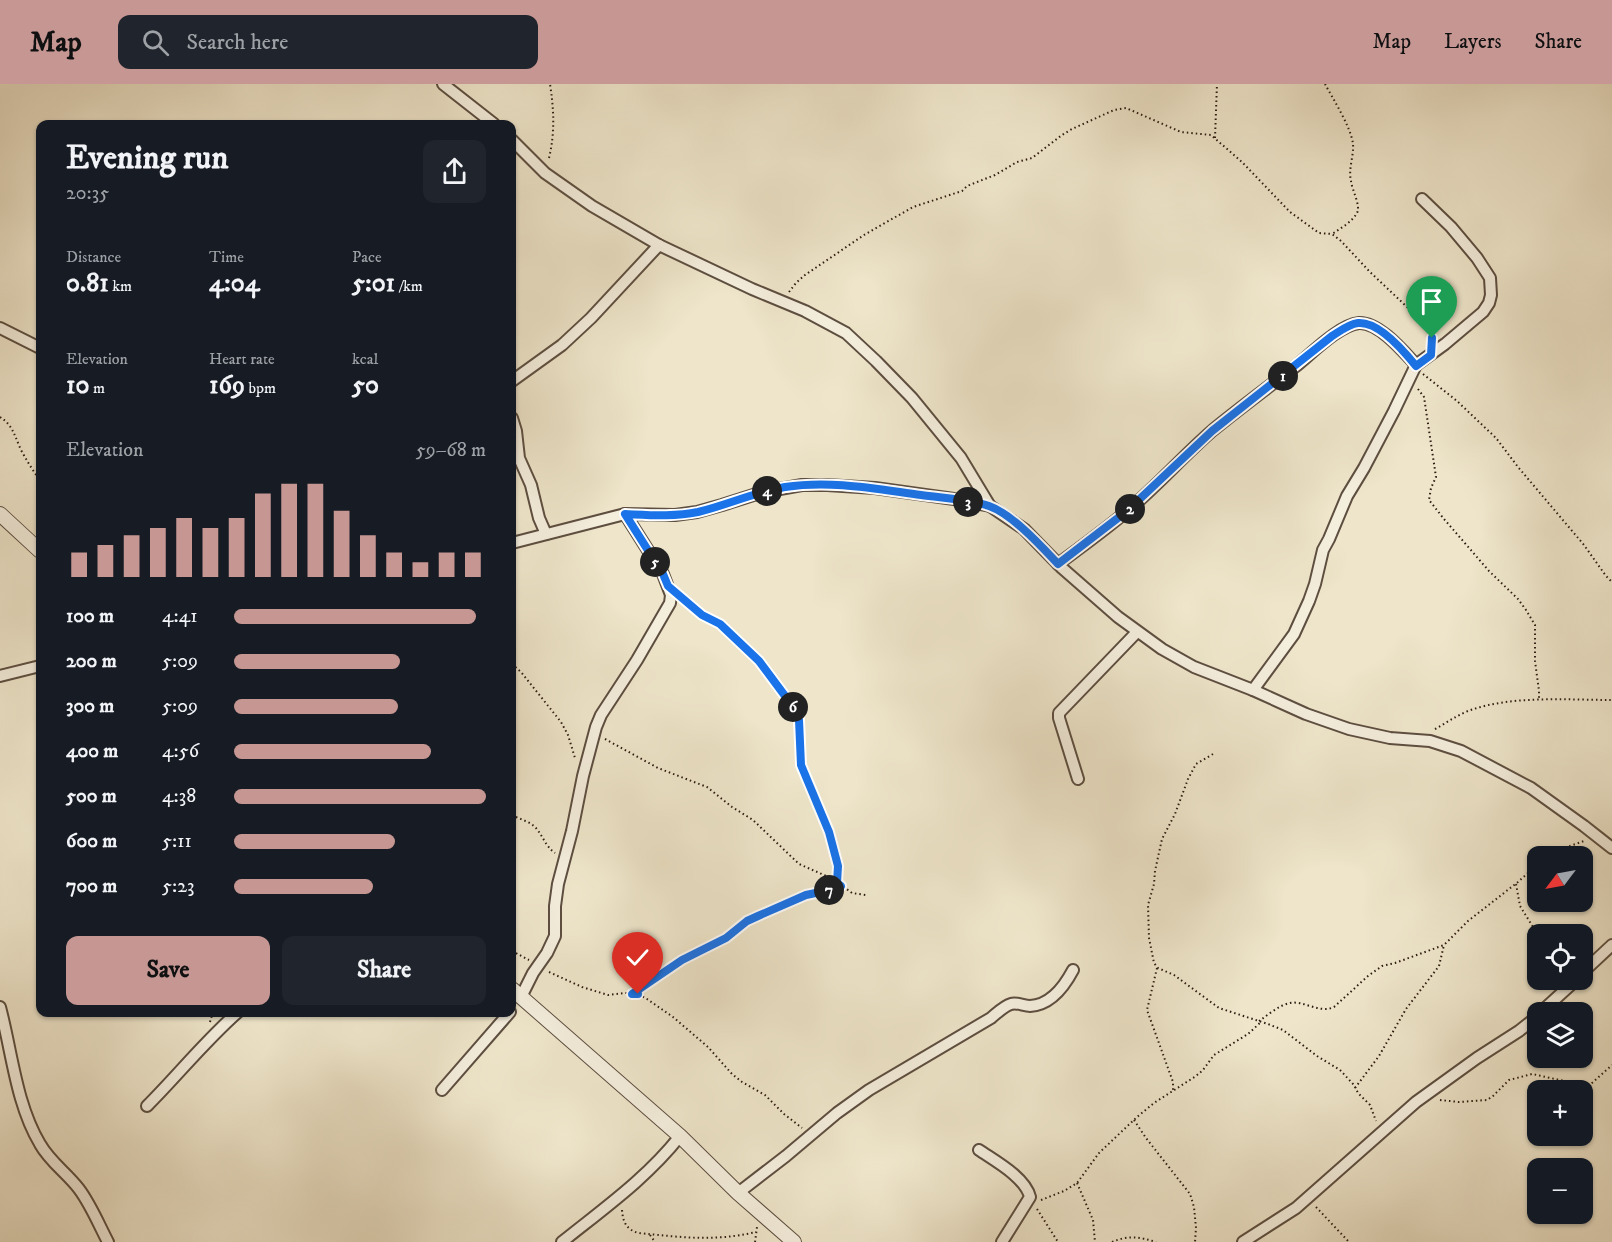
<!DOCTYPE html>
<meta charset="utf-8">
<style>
body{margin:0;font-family:"IM FELL DW Pica",serif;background:#20242c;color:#f1f3f6;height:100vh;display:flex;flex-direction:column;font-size:22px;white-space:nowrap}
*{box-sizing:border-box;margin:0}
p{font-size:20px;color:#9ea1a6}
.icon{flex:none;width:33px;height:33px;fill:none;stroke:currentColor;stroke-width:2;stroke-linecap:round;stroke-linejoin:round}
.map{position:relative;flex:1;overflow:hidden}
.panel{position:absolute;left:36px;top:36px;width:480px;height:897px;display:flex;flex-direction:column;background:#171b24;border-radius:12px;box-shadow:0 2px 4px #0004}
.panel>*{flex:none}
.needle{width:39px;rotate:238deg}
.tools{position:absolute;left:1527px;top:762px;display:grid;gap:12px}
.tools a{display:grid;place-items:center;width:66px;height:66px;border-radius:12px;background:#171b24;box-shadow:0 2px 4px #0004;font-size:30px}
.pin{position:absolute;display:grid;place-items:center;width:51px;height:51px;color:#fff;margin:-62px -26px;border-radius:50% 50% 50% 0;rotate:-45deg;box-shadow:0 0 6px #0007}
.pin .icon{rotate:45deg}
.km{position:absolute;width:30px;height:30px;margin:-15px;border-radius:50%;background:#222;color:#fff;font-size:16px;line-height:30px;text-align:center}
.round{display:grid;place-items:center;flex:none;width:63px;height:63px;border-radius:12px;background:#20242c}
.head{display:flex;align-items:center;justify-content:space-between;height:102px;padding:0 30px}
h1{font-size:33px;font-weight:800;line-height:45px}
.metrics{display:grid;grid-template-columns:repeat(3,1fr);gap:9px;height:102px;padding:6px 30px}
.metrics div{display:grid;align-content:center}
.metrics b{font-size:26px;font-weight:800}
.metrics small{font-size:16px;font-weight:400}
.metrics p{font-size:16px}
.chart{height:168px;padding:12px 30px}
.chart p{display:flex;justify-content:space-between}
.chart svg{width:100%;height:108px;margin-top:6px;stroke:#c59692;stroke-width:6}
.button{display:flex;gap:12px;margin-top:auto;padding:12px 30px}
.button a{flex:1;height:69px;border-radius:12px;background:#c59692;color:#111;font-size:24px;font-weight:800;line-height:69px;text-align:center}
.button a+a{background:#20242c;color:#f1f3f6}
ul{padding:0 30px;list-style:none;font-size:20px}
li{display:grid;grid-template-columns:96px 72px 1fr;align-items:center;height:45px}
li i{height:15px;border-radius:8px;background:#c59692}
header{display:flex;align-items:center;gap:36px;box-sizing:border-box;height:84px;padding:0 30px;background:#c59692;color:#111}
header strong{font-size:28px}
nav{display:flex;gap:33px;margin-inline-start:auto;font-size:21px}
.search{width:420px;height:54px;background:#20242c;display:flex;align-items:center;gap:15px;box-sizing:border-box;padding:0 21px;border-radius:12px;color:#9ea1a6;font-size:22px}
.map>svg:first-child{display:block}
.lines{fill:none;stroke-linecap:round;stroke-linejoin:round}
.minor-casing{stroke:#5d4e40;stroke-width:14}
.tertiary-casing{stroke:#5d4e40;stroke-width:16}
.path{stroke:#2d1b12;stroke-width:2;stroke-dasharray:1.5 3;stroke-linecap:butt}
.minor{stroke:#f4eedd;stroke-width:10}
.tertiary{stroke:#f4eedd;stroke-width:14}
.route-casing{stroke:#fff;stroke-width:12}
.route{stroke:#1a73e8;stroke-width:8}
</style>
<header>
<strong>Map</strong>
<div class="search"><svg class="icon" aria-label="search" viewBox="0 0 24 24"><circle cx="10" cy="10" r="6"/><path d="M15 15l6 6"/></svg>Search here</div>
<nav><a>Map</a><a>Layers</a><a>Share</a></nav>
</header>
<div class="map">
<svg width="1612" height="1158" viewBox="0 0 1612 1158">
<rect width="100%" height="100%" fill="#eee5ca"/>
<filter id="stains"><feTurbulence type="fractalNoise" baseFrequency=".00333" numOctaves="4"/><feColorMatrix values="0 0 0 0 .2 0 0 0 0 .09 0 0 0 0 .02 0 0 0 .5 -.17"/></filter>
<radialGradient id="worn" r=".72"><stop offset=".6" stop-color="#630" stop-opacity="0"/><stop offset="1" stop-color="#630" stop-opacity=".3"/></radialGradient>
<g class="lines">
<g class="minor-casing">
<g id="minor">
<polyline points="443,0 494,40"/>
<polyline points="512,56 545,89 592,122 659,161 752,205 805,227 846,249 876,277 912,314 961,374 990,422"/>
<polyline points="0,244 40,264"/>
<polyline points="512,297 562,261 591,234 659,161"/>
<polyline points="512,334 516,347 519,374 531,401 539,434 546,450"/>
<polyline points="512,459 625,430 675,431 697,428 722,421 763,408 802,401 827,401 875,404 954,415 990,422 1024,445 1062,484 1118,533 1162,565 1194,583 1253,606 1306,630 1349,645 1390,654 1430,657 1461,667 1531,704 1584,742 1612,764"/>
<path d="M1058 480C1081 463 1105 446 1127 427 1157 402 1183 372 1213 346 1240 324 1268 303 1296 282 1311 270 1339 241 1359 239 1379 238 1404 268 1416 281"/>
<polyline points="0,592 40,582"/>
<polyline points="1253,606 1294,550 1309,517 1315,500 1323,466 1329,455 1347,412 1364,384 1394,327 1416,281 1445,260 1483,228 1489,219 1491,211 1490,194 1477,174 1451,143 1422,115"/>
<polyline points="1078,695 1059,634 1059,629 1137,548"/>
<polyline points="1582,889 1612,861"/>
<polyline points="521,913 533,889 547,869 555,852 555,822 558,800 572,747 583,692 596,643 601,631 637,576 670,519 671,511 663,490 625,430"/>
<path d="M0 923C12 968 16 1020 40 1060 50 1078 67 1089 79 1105 91 1121 99 1141 108 1158"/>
<polyline points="1541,928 1576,896"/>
<polyline points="442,1006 510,928"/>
<path d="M147 1022C178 991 205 957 238 928"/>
<path d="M979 1066C995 1077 1025 1093 1030 1113L1002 1158"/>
<path d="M738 1109 786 1072 837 1029 869 1006 991 934C997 929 1004 922 1011 920 1017 918 1024 922 1030 922 1051 921 1064 903 1073 886"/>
<path d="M562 1158C603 1125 647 1094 680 1052"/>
<polyline points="1243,1158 1296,1124 1416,1018 1477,974 1519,947 1538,932"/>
</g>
</g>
<g class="tertiary-casing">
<g id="tertiary">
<polyline points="0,430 40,467"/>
<polyline points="512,905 680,1052 738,1109 794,1158"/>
</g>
</g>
<g class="path">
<path d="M1325 0C1333 15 1351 43 1353 60 1354 72 1348 85 1351 97 1352 106 1361 122 1357 129 1352 138 1341 144 1332 150"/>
<polyline points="1215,54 1217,0"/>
<path d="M549 74C555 49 554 26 550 0"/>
<polyline points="789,208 796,199 805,191 864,151 913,123 962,107 967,102 995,91 1017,78 1032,74 1062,51 1072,45 1114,26 1126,24 1181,48 1211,51 1242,78 1290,128 1319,149 1332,150 1341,157 1370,188 1424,239 1431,248 1432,256"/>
<polyline points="1423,290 1457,317 1496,354 1518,383 1584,461 1606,492 1612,498"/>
<polyline points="1418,305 1424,313 1436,393 1431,404 1429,416 1444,435 1489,487 1518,515 1526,526 1535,541 1535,577 1539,607 1539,616"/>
<path d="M0 333C13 341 15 353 21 366 27 377 33 387 40 396"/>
<polyline points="682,514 701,531 720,541 759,577 797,628 799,636 801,681 829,749 838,782 837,799"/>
<polyline points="512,580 521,588 561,638 568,651 575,674"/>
<path d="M1435 645C1446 639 1456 632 1468 627 1511 611 1566 616 1612 616"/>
<polyline points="605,655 658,684 707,703 732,723 753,736 799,780 833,795 852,809 866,811"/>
<polyline points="1213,670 1196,680 1188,695 1175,730 1162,755 1155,787 1154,800 1148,821 1149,854 1154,879 1158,884 1174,891 1219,924 1268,940 1283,946 1317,972 1340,986 1354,1001 1358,1009 1370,1021 1376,1037"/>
<path d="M512 731C519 735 528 737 534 742 543 751 545 762 555 769"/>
<polyline points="1549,772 1564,764 1584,757"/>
<polyline points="1516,800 1520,822 1538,851"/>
<polyline points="512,867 529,876"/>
<polyline points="1157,884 1147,926 1173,998 1173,1007"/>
<polyline points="549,888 582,903 608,911 625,909 638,910 647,915 673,933 708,963 732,990 742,998 765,1011 784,1030 802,1044"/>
<polyline points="632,909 683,876 727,854 747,838 758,832 806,811 835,805 841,802"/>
<path d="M1259 937C1268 931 1279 921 1290 919 1304 916 1319 930 1334 923L1368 892 1382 882 1395 879 1444 861 1468 837 1518 798 1538 780"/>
<polyline points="210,938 213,928"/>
<polyline points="1355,1004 1379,972 1406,925 1439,882 1444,861"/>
<polyline points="1440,1016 1459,1018 1487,1016 1493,1012 1509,996 1532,990 1583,1001 1591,1000 1612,981"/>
<polyline points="1134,1036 1146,1054 1190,1110 1194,1123 1196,1144 1195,1158"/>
<polyline points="1077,1099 1093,1136 1095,1158"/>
<polyline points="1041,1116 1064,1107 1077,1099 1099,1069 1137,1033 1154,1019 1196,992 1203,986 1214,971 1248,950 1261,938"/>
<polyline points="1316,1123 1349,1158"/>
<polyline points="1037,1125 1058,1158"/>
<path d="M622 1126C623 1138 626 1145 638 1149 681 1153 713 1158 756 1148"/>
<polyline points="650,1151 655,1158"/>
<polyline points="755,1158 757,1143"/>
<path d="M1112 1158C1128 1151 1140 1153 1156 1158"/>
</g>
<use href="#minor" class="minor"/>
<use href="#tertiary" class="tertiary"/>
</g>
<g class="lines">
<g class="route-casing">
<path id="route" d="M638 910H632L682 876 726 854 747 837 758 832 806 811 835 805 841 802 837 799 838 782 829 748 801 681 799 636 797 628 759 577 720 540 702 531 668 502 663 490 625 430C649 431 674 433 698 428 727 421 755 408 785 403 831 396 876 405 921 411 942 414 969 415 989 422 1012 430 1041 462 1058 480L1127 427 1212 347 1332 252C1340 247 1349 240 1358 239 1378 237 1404 267 1416 282L1431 271 1432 254"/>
</g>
<use href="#route" class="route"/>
</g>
<rect width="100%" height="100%" filter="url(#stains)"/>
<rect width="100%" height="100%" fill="url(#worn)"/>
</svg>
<div class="tools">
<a><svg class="needle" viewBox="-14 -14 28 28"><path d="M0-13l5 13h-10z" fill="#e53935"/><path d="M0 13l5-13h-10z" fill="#9ea1a6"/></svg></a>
<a><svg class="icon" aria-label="locate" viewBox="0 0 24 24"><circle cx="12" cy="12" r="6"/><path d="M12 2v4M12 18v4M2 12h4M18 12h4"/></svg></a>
<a><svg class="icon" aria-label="layers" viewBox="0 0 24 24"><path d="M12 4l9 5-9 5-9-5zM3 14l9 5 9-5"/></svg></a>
<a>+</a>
<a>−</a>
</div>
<div class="pin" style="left:1432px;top:254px;background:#1e9e55"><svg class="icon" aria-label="arrive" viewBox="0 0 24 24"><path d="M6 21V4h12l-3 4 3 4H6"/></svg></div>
<div class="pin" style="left:638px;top:910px;background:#d93025"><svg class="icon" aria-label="check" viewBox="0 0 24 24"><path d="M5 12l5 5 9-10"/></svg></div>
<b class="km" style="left:1283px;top:292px">1</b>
<b class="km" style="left:1130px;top:425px">2</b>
<b class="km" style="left:968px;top:418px">3</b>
<b class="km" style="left:767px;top:407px">4</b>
<b class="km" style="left:655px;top:478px">5</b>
<b class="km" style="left:793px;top:623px">6</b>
<b class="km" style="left:829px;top:806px">7</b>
<section class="panel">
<div class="head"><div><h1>Evening run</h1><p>20:35</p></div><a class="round"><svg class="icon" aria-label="share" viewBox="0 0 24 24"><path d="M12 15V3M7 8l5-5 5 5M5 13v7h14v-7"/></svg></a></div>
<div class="metrics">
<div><p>Distance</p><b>0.81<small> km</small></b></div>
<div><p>Time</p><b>4:04</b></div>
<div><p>Pace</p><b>5:01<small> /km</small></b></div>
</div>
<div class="metrics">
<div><p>Elevation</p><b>10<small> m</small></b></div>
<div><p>Heart rate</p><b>169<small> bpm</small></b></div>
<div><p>kcal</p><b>50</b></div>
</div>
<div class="chart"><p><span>Elevation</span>59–68 m</p>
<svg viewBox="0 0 160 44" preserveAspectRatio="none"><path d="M5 44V34M15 44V31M25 44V27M35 44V24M45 44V20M55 44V24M65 44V20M75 44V10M85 44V6M95 44V6M105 44V17M115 44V27M125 44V34M135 44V38M145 44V34M155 44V34"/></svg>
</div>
<ul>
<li><b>100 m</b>4:41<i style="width:96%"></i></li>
<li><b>200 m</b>5:09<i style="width:66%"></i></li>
<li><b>300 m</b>5:09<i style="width:65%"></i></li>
<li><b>400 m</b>4:56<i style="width:78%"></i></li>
<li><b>500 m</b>4:38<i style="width:100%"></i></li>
<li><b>600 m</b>5:11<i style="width:64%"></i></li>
<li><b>700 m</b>5:23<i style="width:55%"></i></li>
</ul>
<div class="button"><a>Save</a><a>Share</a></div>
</section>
</div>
